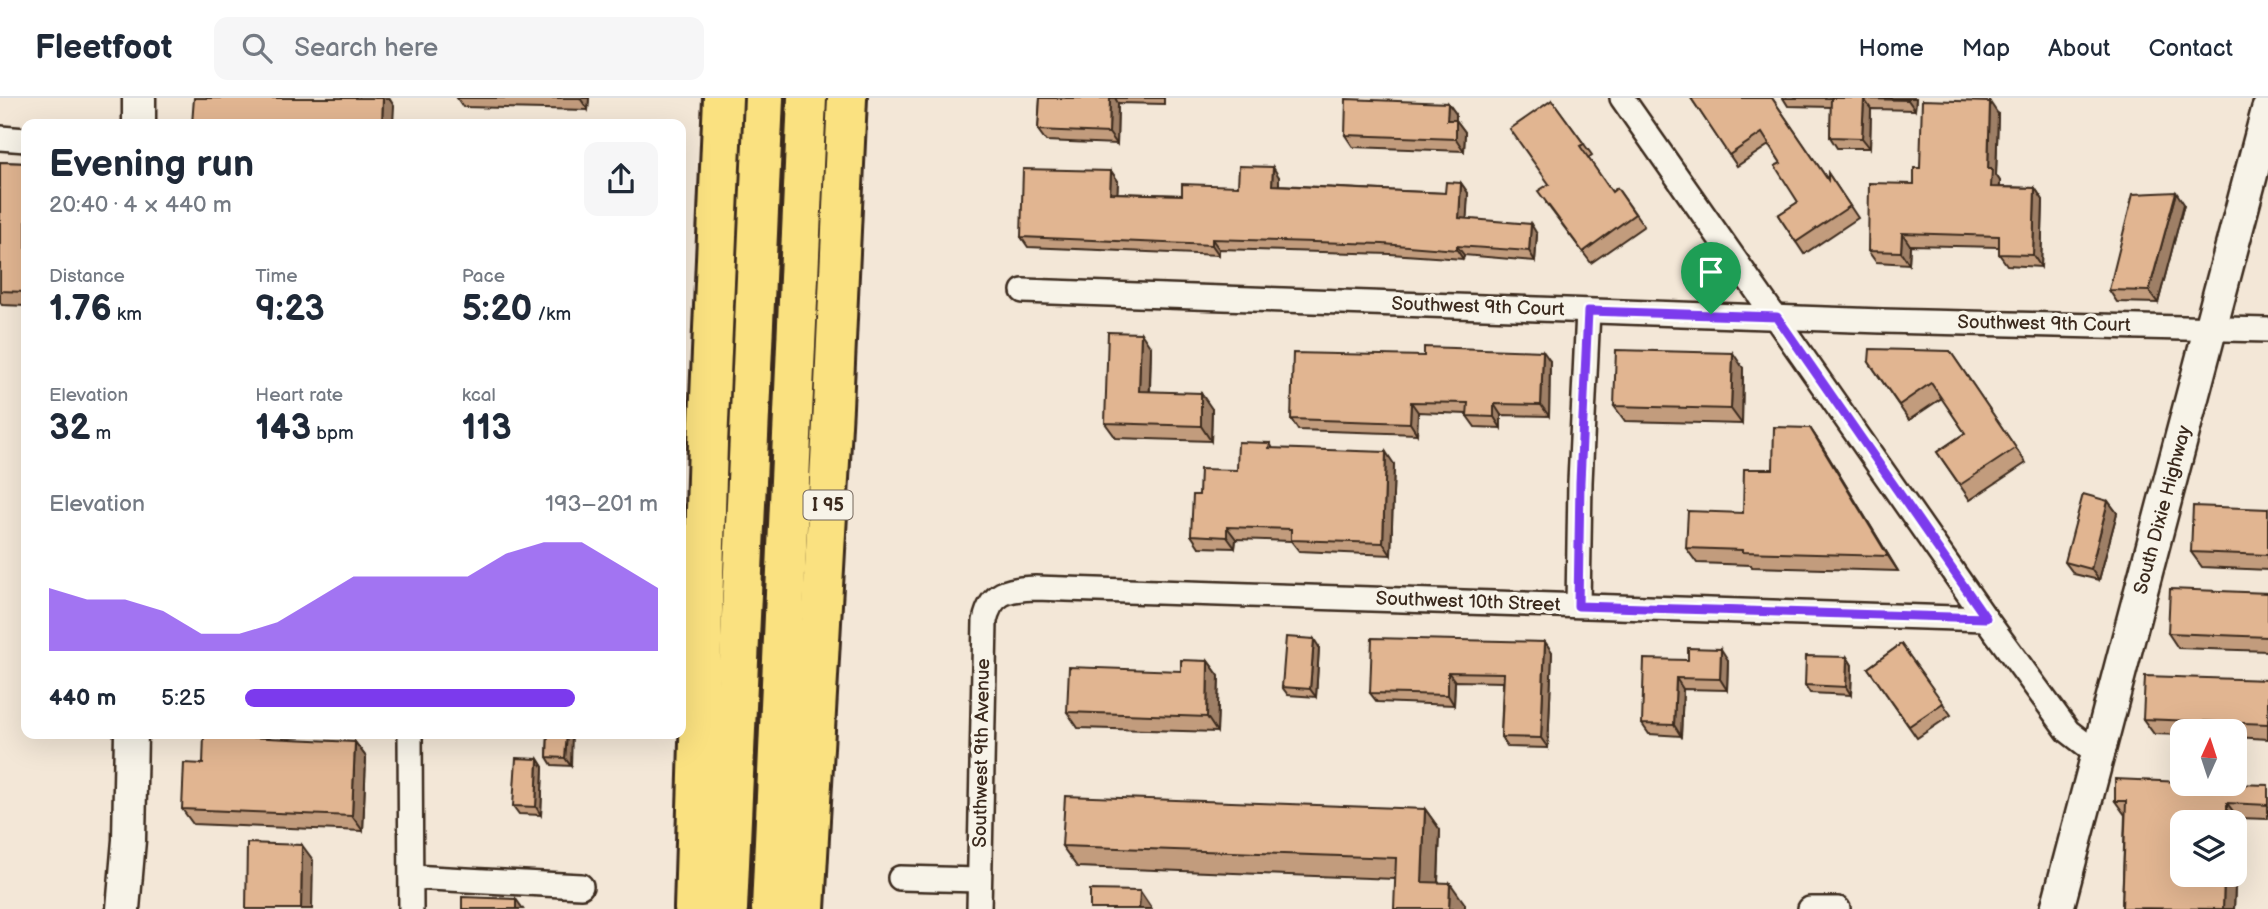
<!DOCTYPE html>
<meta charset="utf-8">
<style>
body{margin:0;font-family:"Balsamiq Sans",sans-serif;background:#f6f6f7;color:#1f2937;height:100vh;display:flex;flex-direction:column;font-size:26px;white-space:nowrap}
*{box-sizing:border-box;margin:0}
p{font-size:23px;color:#747a83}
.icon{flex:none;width:38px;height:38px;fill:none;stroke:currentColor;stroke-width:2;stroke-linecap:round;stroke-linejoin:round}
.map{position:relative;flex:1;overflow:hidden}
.drawer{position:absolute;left:21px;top:21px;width:665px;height:620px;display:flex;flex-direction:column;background:#fff;border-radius:14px;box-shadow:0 7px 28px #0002}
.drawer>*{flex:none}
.needle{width:46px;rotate:3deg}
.fabs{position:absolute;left:2170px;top:621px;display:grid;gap:14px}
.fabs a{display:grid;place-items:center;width:77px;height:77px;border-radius:14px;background:#fff;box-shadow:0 7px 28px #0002;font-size:35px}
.pin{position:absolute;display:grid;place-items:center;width:60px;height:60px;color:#fff;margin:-72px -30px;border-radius:50% 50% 50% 0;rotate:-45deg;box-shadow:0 0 7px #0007}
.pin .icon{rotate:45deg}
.round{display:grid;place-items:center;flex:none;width:74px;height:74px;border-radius:14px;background:#f6f6f7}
.headline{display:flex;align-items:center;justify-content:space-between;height:119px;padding:0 28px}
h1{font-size:38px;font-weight:600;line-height:52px}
.stats{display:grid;grid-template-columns:repeat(3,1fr);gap:10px;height:119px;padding:7px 28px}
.stats div{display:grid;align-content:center}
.stats b{font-size:35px;font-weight:600}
.stats small{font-size:19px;font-weight:400}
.stats p{font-size:19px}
.chart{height:196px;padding:14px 28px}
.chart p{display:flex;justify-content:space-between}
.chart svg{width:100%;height:126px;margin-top:7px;fill:#7c3aed;opacity:.7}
ul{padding:0 28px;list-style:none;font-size:23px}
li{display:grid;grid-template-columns:112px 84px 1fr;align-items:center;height:52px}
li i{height:18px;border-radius:9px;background:#7c3aed}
header{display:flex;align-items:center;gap:42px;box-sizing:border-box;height:98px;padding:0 35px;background:#fff;border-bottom:2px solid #e0e1e3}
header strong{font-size:33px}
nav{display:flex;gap:38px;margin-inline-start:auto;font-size:24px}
.search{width:490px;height:63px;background:#f6f6f7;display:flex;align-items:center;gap:18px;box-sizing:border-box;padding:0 24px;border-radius:14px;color:#747a83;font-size:26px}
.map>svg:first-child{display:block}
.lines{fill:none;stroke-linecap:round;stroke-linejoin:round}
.street-casing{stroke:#3b2a1e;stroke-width:28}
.secondary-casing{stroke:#3b2a1e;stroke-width:37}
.highway-casing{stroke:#3b2a1e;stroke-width:44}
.street{stroke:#f7f3e8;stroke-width:23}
.secondary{stroke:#f7f3e8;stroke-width:32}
.highway{stroke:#fae180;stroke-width:38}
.wall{fill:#c29c7d;stroke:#3b2a1e;stroke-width:2}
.shaded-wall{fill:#9e7f66;stroke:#3b2a1e;stroke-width:2}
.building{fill:#e1b591;stroke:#3b2a1e;stroke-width:2}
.route-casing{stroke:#fff;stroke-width:14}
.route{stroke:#7c3aed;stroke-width:9}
.labels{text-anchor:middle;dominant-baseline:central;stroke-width:7;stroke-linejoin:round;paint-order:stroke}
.shield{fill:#f7f3e8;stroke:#73665b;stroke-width:2}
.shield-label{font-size:18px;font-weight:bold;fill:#3b2a1e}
.street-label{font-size:19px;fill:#3b2a1e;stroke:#f7f3e8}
</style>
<header>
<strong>Fleetfoot</strong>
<div class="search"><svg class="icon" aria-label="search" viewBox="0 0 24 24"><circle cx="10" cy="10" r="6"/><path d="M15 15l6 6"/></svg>Search here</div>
<nav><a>Home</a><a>Map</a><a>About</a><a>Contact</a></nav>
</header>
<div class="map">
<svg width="2268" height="811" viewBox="0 0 2268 811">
<rect width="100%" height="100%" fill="#f3e7d7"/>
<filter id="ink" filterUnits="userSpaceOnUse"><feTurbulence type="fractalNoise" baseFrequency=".0143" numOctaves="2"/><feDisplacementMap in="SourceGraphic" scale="14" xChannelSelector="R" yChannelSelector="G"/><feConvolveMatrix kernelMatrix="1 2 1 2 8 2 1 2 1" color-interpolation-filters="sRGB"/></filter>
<g filter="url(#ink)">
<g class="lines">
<g class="street-casing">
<g id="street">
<polyline points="1622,0 1986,521 2068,633 2099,657"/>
<polyline points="0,40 26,42"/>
<polyline points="1023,193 1882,223 2268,232"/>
<polyline points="1578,507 1580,384 1588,213"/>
<polyline points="410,635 411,811"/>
<polyline points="411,779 581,788"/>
<polyline points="900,780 979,782"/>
<path d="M979 811 985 523C991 494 1008 491 1035 490L1986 521"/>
<polyline points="1810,811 1838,811"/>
</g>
</g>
<g class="secondary-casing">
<g id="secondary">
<polyline points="139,26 139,0"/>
<polyline points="123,811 129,742 131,635"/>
<polyline points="2057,811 2268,12"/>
</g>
</g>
<g class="highway-casing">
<g id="highway">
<polyline points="694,811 708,346 723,0"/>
<polyline points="728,811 764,0"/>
<polyline points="771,811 807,0"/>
<polyline points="805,811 833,309 847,0"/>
</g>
</g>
<use href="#street" class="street"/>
<use href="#secondary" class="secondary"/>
<use href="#highway" class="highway"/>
</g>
<g class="wall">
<polygon points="457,0 589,0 588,12 463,9"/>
<polygon points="1040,0 1164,0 1164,6 1118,5 1117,46 1046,43 1038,32"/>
<polygon points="1691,0 1772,0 1828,82 1828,75 1858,120 1804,156 1778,117 1798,104 1781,65 1769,47 1737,68"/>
<polygon points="1783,0 1916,0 1915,12 1871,11 1870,50 1837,50 1830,39 1831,9 1788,8"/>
<polygon points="1552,2 1592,57 1588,60 1612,94 1617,90 1644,128 1591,165 1546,105 1549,86"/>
<polygon points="1448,5 1456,16 1456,22 1465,34 1464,53 1353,49 1345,37"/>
<polygon points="1998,16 1996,77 2000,83 2000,89 2035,90 2043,102 2041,169 2007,167 1999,156 1999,149 1910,147 1909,166 1876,164 1868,153 1914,86 1920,70"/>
<polygon points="0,64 26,65 26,208 2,207 0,204"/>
<polygon points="1111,73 1118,83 1117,95 1182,97 1238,88 1279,79 1279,87 1445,95 1461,85 1468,95 1466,121 1537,136 1535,163 1464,157 1463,161 1390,156 1219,151 1219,157 1028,149 1021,139"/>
<polygon points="2184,106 2158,205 2117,204 2109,192"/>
<polygon points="1151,250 1150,294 1212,311 1211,343 1116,340 1105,325"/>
<polygon points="1950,253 2026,365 1970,402 1937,354 1965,335 1942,300 1909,322 1869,264"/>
<polygon points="1550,263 1549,318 1501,317 1501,330 1475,329 1467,318 1467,316 1418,314 1417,336 1298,332 1291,321"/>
<polygon points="1743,270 1742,326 1625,323 1614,308"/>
<polygon points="1810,330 1820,345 1898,473 1752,469 1751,467 1697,465 1686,450 1743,415 1773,371"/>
<polygon points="1270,345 1273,351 1394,366 1391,457 1299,453 1291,443 1236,441 1235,450 1199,449 1191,437 1199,397 1237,372"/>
<polygon points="2108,403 2117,415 2099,482 2074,476 2065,464"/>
<polygon points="2268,411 2268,472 2202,469 2191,454"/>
<polygon points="2268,495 2268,553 2178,550 2168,535"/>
<polygon points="1545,544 1552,554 1548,650 1508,649 1501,639 1503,584 1455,583 1454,607 1377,604 1370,595"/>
<polygon points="1901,546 1951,617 1917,640 1868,570"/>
<polygon points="1319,549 1316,599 1288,597 1282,589"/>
<polygon points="1847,559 1852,567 1851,597 1810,595 1805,587"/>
<polygon points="1688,562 1728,562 1727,592 1683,591 1681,638 1649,636 1642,626"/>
<polygon points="1208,563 1219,578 1217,634 1078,630 1067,614"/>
<polygon points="2268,582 2268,641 2235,639 2235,634 2182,634 2182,637 2154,636 2143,621"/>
<polygon points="548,635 571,668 552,667 547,659"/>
<polygon points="355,644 366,659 363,733 193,726 182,711 203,666"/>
<polygon points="538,661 543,669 541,717 519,716 513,708"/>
<polygon points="2268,687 2268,721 2238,720 2234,811 2122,811 2125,717 2115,703"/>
<polygon points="1425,711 1440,732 1438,785 1465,806 1395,781 1077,769 1062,748"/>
</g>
<g class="shaded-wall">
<polygon points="383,0 389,0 394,8 393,26 382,26"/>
<polygon points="580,0 589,0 588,12"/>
<polygon points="1110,0 1115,0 1118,5 1117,46 1109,35"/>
<polygon points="1908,0 1916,0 1915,12 1908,2"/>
<polygon points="1864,1 1871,11 1870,50 1862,40"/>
<polygon points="1990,4 1998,16 1996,77 2000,83 1999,100 1991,89 1988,71"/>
<polygon points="1448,5 1456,16 1456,33 1447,22"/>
<polygon points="1456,22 1465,34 1464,53 1456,41"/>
<polygon points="1273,69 1279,79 1279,97 1272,87"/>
<polygon points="1111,73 1118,83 1117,104 1110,95"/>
<polygon points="1461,85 1468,95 1466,130 1459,120"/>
<polygon points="2035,90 2043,102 2041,169 2033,157"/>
<polygon points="2176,94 2184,106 2158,205 2149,193"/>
<polygon points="1531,126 1537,136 1535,163 1529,153"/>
<polygon points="1902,135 1910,147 1909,166 1901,154"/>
<polygon points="1212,141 1219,151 1219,157 1212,147"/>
<polygon points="1457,148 1464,157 1463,161 1457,152"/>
<polygon points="1141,235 1151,250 1149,309 1139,293"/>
<polygon points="1543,253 1550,263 1549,318 1541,307"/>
<polygon points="1733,255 1743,270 1742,326 1731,311"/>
<polygon points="1201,295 1212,311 1211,343 1201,328"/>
<polygon points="1411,304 1418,314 1417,336 1410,325"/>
<polygon points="1494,306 1501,317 1501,330 1494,319"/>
<polygon points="1810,330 1820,345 1898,473 1888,458"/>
<polygon points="1386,354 1394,366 1391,457 1383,445"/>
<polygon points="2108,403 2117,415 2099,482 2091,471"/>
<polygon points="1227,429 1236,441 1235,450 1227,439"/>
<polygon points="1314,541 1319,549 1316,599 1310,591"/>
<polygon points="1545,544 1552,554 1548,650 1541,640"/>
<polygon points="1721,551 1728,562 1727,592 1720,581"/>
<polygon points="1847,559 1852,567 1851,597 1846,589"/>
<polygon points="1208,563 1219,578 1217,634 1207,619"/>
<polygon points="1448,574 1455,583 1454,607 1448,597"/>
<polygon points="1676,580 1683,591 1681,638 1674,627"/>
<polygon points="567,635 572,635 571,668 565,660"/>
<polygon points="355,644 366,659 363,733 352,718"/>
<polygon points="538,661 543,669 541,717 536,709"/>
<polygon points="2227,705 2238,720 2234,811 2223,811 2224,777 2235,777 2235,724 2227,724"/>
<polygon points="1425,711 1440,732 1437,805 1422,784"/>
<polygon points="302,747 313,762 312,811 301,811"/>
<polygon points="1450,785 1465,806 1465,811 1449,811"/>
<polygon points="1140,793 1152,811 1139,811"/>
<polygon points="516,801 523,811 516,811"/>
</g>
<g class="building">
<polygon points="194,0 383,0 382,26 192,26"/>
<polygon points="1040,0 1110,0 1109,35 1038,32"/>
<polygon points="1691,0 1772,0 1828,82 1828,75 1850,108 1796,144 1778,117 1798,104 1775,68 1781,65 1762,35 1729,57"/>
<polygon points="1831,0 1908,0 1908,2 1864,1 1862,40 1830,39"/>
<polygon points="1346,1 1448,5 1447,22 1456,22 1456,41 1345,37"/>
<polygon points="1552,2 1584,46 1580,48 1612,94 1617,90 1635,116 1583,154 1538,93 1549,86 1510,31"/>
<polygon points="1922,2 1990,4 1988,71 1992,71 1991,89 2035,90 2033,157 1999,156 1999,138 1902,135 1901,154 1868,153 1869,85 1914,86 1914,70 1920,70"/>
<polygon points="0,64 26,65 26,194 0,193"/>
<polygon points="1239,68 1273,69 1272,87 1445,95 1446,84 1461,85 1459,120 1531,126 1529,153 1457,148 1457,152 1383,146 1212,141 1212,147 1021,139 1023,71 1111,73 1110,95 1182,97 1182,86 1238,88"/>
<polygon points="2176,94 2149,193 2109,192 2133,96"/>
<polygon points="1108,234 1141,235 1139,293 1201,295 1201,328 1105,325"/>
<polygon points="1424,249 1543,253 1541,307 1494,306 1494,319 1467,318 1468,305 1411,304 1410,325 1291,321 1293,255 1424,258"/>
<polygon points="1870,251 1950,253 2016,350 1960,387 1937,354 1965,335 1931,285 1899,307 1869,264"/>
<polygon points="1616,252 1733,255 1731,311 1614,308"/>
<polygon points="1774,329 1810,330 1888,458 1742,454 1742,452 1686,450 1688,413 1743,415 1744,371 1773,371"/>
<polygon points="1238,344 1270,345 1269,350 1386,354 1383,445 1291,442 1291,431 1227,429 1227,439 1191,437 1193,397 1199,397 1200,371 1237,372"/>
<polygon points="2083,396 2108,403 2091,471 2065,464"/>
<polygon points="2193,408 2268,411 2268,457 2191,454"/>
<polygon points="2170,491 2268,495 2268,539 2168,535"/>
<polygon points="1286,539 1314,541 1310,591 1282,589"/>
<polygon points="1372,540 1545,544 1541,640 1501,639 1504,575 1448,574 1448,597 1370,595"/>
<polygon points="1901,546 1943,605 1909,628 1868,570"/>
<polygon points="1688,550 1721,551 1720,581 1676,580 1674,627 1642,626 1644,561 1688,562"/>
<polygon points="1806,558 1847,559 1846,589 1805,587"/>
<polygon points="1181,562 1208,563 1207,619 1067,614 1069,569 1181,573"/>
<polygon points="2145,578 2268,582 2268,626 2143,621"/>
<polygon points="548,635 567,635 565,660 547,659"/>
<polygon points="204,637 355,644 352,718 182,711 184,665 203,666"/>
<polygon points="516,660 538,661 536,709 513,708"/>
<polygon points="2115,681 2182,684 2182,686 2235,686 2268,687 2268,707 2227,705 2227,724 2182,724 2182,777 2224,777 2223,811 2122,810 2126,703 2115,703"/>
<polygon points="1065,698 1425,711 1422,784 1450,785 1449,811 1394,811 1396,760 1062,748"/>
<polygon points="247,745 302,747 301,811 246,811"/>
<polygon points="1090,792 1140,793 1139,811 1090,811"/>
<polygon points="462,799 516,801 516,811 462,811"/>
</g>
</g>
<g class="lines" filter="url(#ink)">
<g class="route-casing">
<polygon id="route" points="1588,213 1777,219 1986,520 1578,508 1580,384"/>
</g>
<use href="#route" class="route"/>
</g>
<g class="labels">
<rect class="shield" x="803.5" y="392.5" width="49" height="29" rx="5"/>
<g class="shield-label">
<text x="828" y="407">I 95</text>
</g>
<g class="street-label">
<text transform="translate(1478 209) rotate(2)">Southwest 9th Court</text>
<text transform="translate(2044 226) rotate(1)">Southwest 9th Court</text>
<text transform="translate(2163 412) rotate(-75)">South Dixie Highway</text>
<text transform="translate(1468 504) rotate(2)">Southwest 10th Street</text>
<text transform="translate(982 655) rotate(-89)">Southwest 9th Avenue</text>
</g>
</g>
</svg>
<div class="fabs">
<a><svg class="needle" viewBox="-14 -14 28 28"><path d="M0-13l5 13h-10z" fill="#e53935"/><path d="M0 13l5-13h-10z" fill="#747a83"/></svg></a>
<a><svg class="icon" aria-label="layers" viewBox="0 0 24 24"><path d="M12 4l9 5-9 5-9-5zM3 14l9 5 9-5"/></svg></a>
</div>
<div class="pin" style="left:1711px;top:216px;background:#1e9e55"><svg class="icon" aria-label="arrive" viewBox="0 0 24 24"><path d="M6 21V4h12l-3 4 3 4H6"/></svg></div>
<section class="drawer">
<div class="headline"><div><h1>Evening run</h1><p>20:40 · 4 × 440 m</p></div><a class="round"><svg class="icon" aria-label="share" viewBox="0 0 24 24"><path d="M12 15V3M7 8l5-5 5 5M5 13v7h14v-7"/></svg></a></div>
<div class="stats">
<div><p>Distance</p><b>1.76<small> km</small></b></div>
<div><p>Time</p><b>9:23</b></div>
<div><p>Pace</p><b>5:20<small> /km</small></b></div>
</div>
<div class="stats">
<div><p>Elevation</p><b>32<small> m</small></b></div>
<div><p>Heart rate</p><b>143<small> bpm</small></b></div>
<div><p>kcal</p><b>113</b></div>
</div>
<div class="chart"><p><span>Elevation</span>193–201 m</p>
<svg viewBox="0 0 160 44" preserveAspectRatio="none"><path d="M0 44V22L10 26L20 26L30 30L40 38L50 38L60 34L70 26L80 18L90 18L100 18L110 18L120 10L130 6L140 6L150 14L160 22V44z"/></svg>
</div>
<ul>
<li><b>440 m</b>5:25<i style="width:80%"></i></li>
</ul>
</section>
</div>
